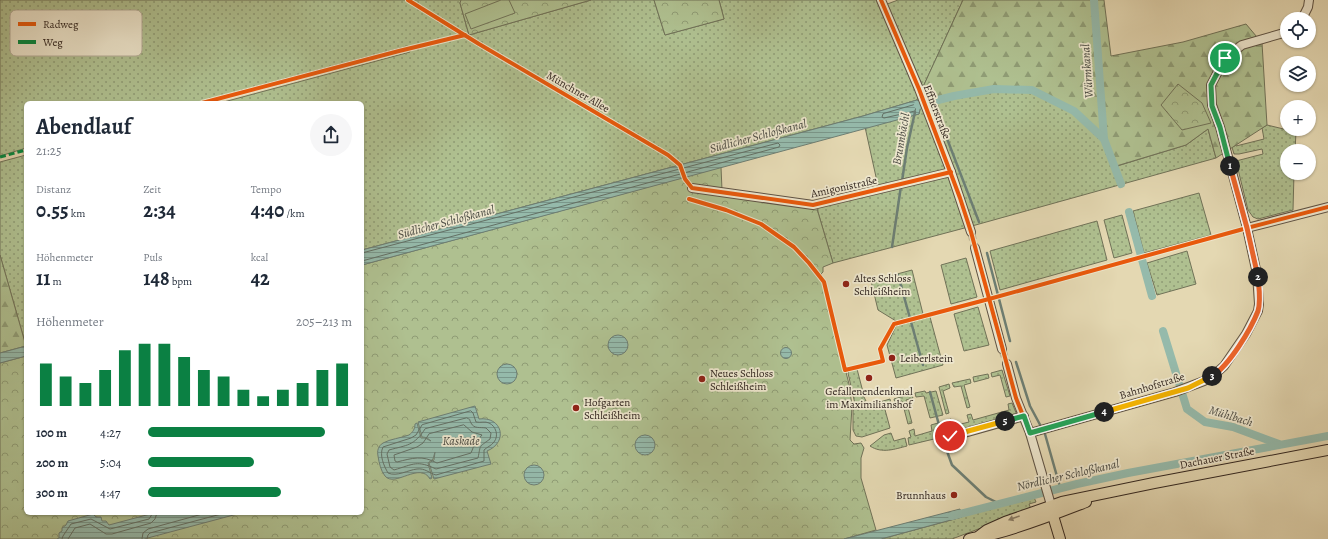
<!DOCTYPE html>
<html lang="de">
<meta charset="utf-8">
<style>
body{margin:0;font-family:Alegreya,serif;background:#f6f6f7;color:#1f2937;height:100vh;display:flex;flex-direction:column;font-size:15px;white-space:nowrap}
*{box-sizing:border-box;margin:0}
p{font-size:13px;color:#747a83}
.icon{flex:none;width:22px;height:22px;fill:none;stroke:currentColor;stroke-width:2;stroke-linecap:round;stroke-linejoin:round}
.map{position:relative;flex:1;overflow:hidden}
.details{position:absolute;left:24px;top:101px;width:340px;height:414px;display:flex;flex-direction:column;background:#fff;border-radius:6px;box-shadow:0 1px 3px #0004}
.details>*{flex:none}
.buttons{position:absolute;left:1280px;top:12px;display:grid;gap:8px}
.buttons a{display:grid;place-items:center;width:36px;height:36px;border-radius:50%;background:#fff;box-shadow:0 1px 3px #0004;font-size:20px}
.pin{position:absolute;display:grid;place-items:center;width:34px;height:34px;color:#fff;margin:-17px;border:2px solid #fff;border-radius:50%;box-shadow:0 1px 4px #0007}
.km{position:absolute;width:20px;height:20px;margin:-10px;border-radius:50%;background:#222;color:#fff;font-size:11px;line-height:20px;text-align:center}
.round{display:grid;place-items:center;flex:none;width:42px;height:42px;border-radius:21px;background:#f6f6f7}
.overview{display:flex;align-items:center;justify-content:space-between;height:68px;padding:0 12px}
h1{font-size:22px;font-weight:700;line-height:30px}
.metrics{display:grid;grid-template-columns:repeat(3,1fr);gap:6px;height:68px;padding:4px 12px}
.metrics div{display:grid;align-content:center}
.metrics b{font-size:20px;font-weight:700}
.metrics small{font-size:11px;font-weight:400}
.metrics p{font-size:11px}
.chart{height:112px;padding:8px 12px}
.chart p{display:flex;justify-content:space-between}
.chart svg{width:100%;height:72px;margin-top:4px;stroke:#0b8043;stroke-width:6}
ul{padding:0 12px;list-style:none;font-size:13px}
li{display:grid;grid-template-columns:64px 48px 1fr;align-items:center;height:30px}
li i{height:10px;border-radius:5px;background:#0b8043}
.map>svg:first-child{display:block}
.grass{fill:url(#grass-dots);stroke:#707258}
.forest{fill:url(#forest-firs);stroke:#707258}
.park{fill:url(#park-crowns);stroke:#707258}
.pitch{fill:#afc090;stroke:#707258}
.water{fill:url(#water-rules);stroke:#6d7e73}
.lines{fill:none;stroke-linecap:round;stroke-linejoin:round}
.shore{stroke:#637065;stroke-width:1}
.stream{stroke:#6d7e73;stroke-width:2.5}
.canal{stroke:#95baab;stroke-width:8}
.minor-tunnel{stroke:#c0b495;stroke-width:8;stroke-dasharray:8 4;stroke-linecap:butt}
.minor-casing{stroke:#5e5244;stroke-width:10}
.major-casing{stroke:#31251f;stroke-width:12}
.minor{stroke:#ede6cd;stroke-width:8}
.major{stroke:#e4d8b2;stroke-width:10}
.quiet{stroke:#00873e;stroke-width:3;stroke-dasharray:6 3;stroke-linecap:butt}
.cycleway-casing{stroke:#ede6cd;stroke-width:6}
.cycleway{stroke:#e8590c;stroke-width:4}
.oneway{fill:#8a7e68}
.split-1-casing{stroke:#fff;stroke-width:8}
.split-2-casing{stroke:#fff;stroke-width:8}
.split-3-casing{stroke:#fff;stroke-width:8}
.split-4-casing{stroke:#fff;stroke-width:8}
.split-5-casing{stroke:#fff;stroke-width:8}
.split-6-casing{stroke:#fff;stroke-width:8}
.split-1{stroke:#22a559;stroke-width:5}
.split-2{stroke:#f0652b;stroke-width:5}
.split-3{stroke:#f0652b;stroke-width:5}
.split-4{stroke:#f5b400;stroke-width:5}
.split-5{stroke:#22a559;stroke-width:5}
.split-6{stroke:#f5b400;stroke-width:5}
.poi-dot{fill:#8f2418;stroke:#ede6cd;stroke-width:1.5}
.labels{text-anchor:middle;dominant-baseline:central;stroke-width:3.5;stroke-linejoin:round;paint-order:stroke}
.street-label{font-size:11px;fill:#31251f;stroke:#ede6cd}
.poi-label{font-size:11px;fill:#31251f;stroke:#ede6cd;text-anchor:start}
.water-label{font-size:12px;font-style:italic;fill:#4a4a42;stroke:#ede6cd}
.key{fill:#ede6cd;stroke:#b5ac99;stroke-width:1}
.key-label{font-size:11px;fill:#31251f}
</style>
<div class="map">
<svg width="1328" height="539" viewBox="0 0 1328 539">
<defs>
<pattern id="grass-dots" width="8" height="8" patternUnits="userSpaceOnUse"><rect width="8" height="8" fill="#afc090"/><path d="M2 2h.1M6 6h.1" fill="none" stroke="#8f9c75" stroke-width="1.8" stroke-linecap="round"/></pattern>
<pattern id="forest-firs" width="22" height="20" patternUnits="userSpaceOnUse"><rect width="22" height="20" fill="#afc090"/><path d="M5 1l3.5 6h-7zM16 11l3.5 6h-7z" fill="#8f9c75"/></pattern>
<pattern id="park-crowns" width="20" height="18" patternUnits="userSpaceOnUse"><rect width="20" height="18" fill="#afc090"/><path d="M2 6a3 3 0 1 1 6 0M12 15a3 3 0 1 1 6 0" fill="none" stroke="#8f9c75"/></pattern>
<pattern id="water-rules" width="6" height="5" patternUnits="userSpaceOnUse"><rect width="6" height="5" fill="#95baab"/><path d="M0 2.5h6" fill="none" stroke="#7a978b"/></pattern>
</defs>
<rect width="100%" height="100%" fill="#e4d8b2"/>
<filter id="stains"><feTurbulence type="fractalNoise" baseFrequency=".005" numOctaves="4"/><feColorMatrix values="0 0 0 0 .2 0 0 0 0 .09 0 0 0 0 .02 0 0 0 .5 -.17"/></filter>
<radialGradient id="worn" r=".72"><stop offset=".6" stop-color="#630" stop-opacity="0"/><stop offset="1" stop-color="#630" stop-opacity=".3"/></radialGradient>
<g class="grass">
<polygon points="0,0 461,0 460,3 469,35 591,0 654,0 665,35 724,19 719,0 879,0 882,6 898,0 963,0 917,100 863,116 362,250 362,103 220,103 410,52 408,46 194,103 26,103 26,148 0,156"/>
<polygon points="994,89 1032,90 1074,111 1104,139 1114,167 1186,145 1208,129 1216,158 972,226 833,263 815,202 878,186 865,127 919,114 921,105 954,96"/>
<polygon points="1267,125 1296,132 1295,151 1287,151 1287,173 1294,173 1293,210 1258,219 1253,217 1248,210 1236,161 1263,154 1262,149 1239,154 1234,154 1226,127 1231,126 1236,146 1264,139 1262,128"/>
<polygon points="26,155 26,346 0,255 0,162"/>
<polygon points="1199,193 1211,235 1144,253 1133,211"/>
<polygon points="1122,215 1132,253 1114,258 1104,220"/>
<polygon points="1097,221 1107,260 1000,290 990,251"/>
<polygon points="1187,251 1196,284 1157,295 1147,263"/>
<polygon points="966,258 977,297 951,304 941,265"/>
<polygon points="912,270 923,314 896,321 878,310 871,281"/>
<polygon points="978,307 989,345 964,351 954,314"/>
<polygon points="930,317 943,365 896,378 887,345 896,326"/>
<polygon points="857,369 863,392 861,394 862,396 864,397 866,401 855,404 848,373 850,371"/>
<polygon points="1002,370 1010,396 1006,397 1000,375 992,377 991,373"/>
<polygon points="988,374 989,378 974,382 973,377"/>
<polygon points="970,379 971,383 964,385 970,407 967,408 961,386 954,387 952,383"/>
<polygon points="949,384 950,388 943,391 949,413 946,414 939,387"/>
<polygon points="925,391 926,393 936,391 943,415 930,418 924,396 916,397 915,393"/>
<polygon points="911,394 913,398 906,400 912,423 908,424 902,401 895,403 894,399"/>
<polygon points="890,399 891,404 884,406 890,428 862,437 856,436 853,430 853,410"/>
<polygon points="1012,403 1017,415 951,433 948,420 951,419 953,426 969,422 967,415 971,414 973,420 1009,410 1008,404"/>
<polygon points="945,421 948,434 947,438 934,439 909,445 908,438 911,437 909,431 914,429 915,436 932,431 931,425"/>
<path d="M891 433 894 441 905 438 907 446C895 449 882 454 870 446L884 435Z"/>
<polygon points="1033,495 1036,502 1029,504 1031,509 952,539 881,539 962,517 961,513"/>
</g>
<g class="forest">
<polygon points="963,0 1104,0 1111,56 1183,42 1246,24 1262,43 1267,125 1216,158 1208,129 1186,145 1113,167 1104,139 1074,111 1032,90 994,89 954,96 921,105 917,100"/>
<polygon points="0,255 26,346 0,353"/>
</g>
<g class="park">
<polygon points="461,0 591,0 469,35 460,3"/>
<polygon points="654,0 719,0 724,19 665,35"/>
<polygon points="1178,84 1202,103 1211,123 1182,130 1161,105"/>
<polygon points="721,167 722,190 815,202 833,263 823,267 823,272 821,274 849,384 852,406 850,440 854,444 861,443 864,448 861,458 861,478 876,530 844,539 0,539 0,363 26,356 26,513 362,513 362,265"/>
</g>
<polygon class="pitch" points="501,0 509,0 515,13 471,29 465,14"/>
<g class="water">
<polygon points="917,100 921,105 919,114 362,265 362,250 863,116"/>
<circle cx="618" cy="345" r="10"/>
<polygon points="26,346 26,356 0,363 0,353"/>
<circle cx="786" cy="353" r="5.5"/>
<circle cx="507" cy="374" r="10"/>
<path d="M475 406 479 419C502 416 509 442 487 451L491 464 434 479 429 463 434 460 435 452 433 459 428 463 432 478 430 479C420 461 395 488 385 476 381 471 379 463 378 456 377 451 378 446 383 443 390 439 401 438 409 435 413 432 415 429 415 424L417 423 421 438H425L431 441C429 439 426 437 422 437L418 422Z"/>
<circle cx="645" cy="445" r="10"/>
<circle cx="534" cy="475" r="10"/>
<polygon points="960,509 962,517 881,539 844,539"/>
<polygon points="154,513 241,513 144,539 57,539 59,538 59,533 62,531 62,528 66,525 68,521 93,514 96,517 101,517 102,521 106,521 109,525"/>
</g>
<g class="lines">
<g class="shore">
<polygon points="914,105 916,107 915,111 884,118 882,117 883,114"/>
<polyline points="362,253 778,143 780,145 779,147 362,261"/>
<path d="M471 411 473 413 476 422C481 423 485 421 489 423 496 426 499 436 494 442 491 446 487 447 484 450V461L436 475C429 473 425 468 417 469 408 470 397 477 388 473 384 466 379 455 383 447L411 438 416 435 422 425Z"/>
<path d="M467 418C472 421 468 417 471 423 474 429 480 427 486 428L491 433 490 439C478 448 481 444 478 458L436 469C417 460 414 464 394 470L390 467 387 454 389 450C407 445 414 446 425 429Z"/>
<path d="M464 425 472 432 482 435 475 443 471 453 437 463C422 455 413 458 397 462L395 461 394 455 417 447 423 443 429 434Z"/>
<polyline points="62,539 63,536 71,524 91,519 110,529 149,519 151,516 152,513"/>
<polyline points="68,539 75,528 90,524 106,534 112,534 151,523 155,519 157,513"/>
<polyline points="142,539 143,533 148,529 206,513"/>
<polyline points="147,539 148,535 150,533 225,513"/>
</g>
<g class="stream">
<polyline points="933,102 979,222"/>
<polyline points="902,181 907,148 915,112"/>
<polyline points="892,247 901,186"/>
<polyline points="987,253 1010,341"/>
<polyline points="898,275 923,365"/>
<polyline points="1016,362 1030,406 1045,434 1060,487"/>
<polyline points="930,392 942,436"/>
<polyline points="944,443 952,465 986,497 998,503"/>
</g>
<g class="canal">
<polyline points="1094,0 1104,139"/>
<polyline points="918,105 954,96 994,89 1032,90 1074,111 1104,139 1121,184"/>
<polyline points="1129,212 1152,296"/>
<polyline points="1163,331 1187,409 1205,422 1233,427 1279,444"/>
<polyline points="952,516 1077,484 1128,473 1328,436"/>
</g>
<g class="minor-tunnel">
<polyline points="971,232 975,248"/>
<polyline points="1002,349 1007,364"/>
</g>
<g class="minor-casing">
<g id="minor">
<polyline points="881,0 919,89 951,172 971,232"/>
<polyline points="1302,19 1308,7 1309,0"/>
<polyline points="692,188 813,205 951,172"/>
<polyline points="1247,228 1328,207"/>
<polyline points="975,248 1002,349"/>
<polyline points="1007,364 1016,398 1030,433 1051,505"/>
<polyline points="1030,433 1175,392 1204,381 1215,374 1224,366 1246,334 1258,311 1259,304 1257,274 1247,228 1220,127 1212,105 1211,85 1225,58 1242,45 1287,32"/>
<polyline points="950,437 1024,416"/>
</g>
</g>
<g class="major-casing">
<g id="major">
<polyline points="1051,509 1060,539"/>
<polyline points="979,536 987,530 1005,522 1062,502 1154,483 1328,450"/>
<path d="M969 539C976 537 983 537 990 535 1023 527 1055 514 1086 502"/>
</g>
</g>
<use href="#minor" class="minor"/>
<use href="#major" class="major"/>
<polyline class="quiet" points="0,157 26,150"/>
<g class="cycleway-casing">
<g id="cycleway">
<polyline points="408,0 479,44 668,155 680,165 685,179 692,188 813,205 951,172"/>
<polyline points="881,0 919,89 960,198 971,232 1016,398 1030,433"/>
<polyline points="202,103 399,51 465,35"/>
<polyline points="689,199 726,210 761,224 794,247 809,263 824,282 845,370 883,361 880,349 894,324 989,299 1247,228 1328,207"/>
</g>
</g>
<use href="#cycleway" class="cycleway"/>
</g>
<defs><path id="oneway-solid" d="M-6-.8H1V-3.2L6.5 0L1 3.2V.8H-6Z"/></defs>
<use class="oneway" href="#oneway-solid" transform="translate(1014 518) rotate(160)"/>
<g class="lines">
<g class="split-1-casing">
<polyline id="split-1" points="1225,58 1211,85 1212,106 1220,127 1230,166"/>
</g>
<g class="split-2-casing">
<polyline id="split-2" points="1230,166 1247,228 1258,277"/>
</g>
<g class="split-3-casing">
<path id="split-3" d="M1212 376C1229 366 1251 329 1258 311 1261 301 1259 288 1258 277"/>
</g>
<g class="split-4-casing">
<polyline id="split-4" points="1104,412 1188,388 1212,376"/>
</g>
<g class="split-5-casing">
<polyline id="split-5" points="1005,421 1024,416 1030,433 1104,412"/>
</g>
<g class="split-6-casing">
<polyline id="split-6" points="950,436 1005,421"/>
</g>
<use href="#split-1" class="split-1"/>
<use href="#split-2" class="split-2"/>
<use href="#split-3" class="split-3"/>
<use href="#split-4" class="split-4"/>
<use href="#split-5" class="split-5"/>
<use href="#split-6" class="split-6"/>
</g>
<g class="poi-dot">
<circle cx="846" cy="284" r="4"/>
<circle cx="892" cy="358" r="4"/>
<circle cx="869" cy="378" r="4"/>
<circle cx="702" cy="379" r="4"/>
<circle cx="576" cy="408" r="4"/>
<circle cx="954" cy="495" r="4"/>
</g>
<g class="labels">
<g class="street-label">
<text transform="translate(578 92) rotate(30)">Münchner Allee</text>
<text transform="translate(937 112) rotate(69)">Effnerstraße</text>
<text transform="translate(844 187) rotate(-12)">Amigonistraße</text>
<text transform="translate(1152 386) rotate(-17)">Bahnhofstraße</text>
<text transform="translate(1217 458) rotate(-11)">Dachauer Straße</text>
</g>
<g class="poi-label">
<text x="854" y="278">Altes Schloss<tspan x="854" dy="13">Schleißheim</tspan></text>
<text x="900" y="358">Leiberlstein</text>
<text x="710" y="373">Neues Schloss<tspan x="710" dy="13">Schleißheim</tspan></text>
<text x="869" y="391" text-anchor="middle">Gefallenendenkmal<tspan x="869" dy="13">im Maximilianshof</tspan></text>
<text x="584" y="402">Hofgarten<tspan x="584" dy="13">Schleißheim</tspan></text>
<text x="946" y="495" text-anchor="end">Brunnhaus</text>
</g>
<g class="water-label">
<text transform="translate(1087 71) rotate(-94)">Würmkanal</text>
<text transform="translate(758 136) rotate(-15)">Südlicher Schloßkanal</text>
<text transform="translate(901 139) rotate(-80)">Brunnbächl</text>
<text transform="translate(446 222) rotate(-15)">Südlicher Schloßkanal</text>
<text transform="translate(1231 416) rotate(17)">Mühlbach</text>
<text x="461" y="441">Kaskade</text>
<text transform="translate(1068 475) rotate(-13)">Nördlicher Schloßkanal</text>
</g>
</g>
<rect x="10" y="10" width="132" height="46" rx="6" class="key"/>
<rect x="18" y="22" width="18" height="4" fill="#e8590c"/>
<rect x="18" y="40" width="18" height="4" fill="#00873e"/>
<g class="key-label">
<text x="43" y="28">Radweg</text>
<text x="43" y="46">Weg</text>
</g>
<rect width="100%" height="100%" filter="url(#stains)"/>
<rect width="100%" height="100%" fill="url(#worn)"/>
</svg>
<div class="buttons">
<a><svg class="icon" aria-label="locate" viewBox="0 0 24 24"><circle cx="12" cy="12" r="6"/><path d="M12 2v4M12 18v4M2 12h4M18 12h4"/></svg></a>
<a><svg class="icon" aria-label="layers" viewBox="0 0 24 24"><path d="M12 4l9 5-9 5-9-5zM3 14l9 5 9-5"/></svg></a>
<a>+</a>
<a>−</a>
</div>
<div class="pin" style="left:1225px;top:58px;background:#1e9e55"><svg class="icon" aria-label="arrive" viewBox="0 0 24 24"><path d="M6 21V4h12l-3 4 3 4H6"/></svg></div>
<div class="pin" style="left:950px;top:436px;background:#d93025"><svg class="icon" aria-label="check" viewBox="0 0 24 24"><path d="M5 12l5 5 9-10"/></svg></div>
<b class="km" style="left:1230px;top:166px">1</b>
<b class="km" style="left:1258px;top:277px">2</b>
<b class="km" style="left:1212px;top:376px">3</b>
<b class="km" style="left:1104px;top:412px">4</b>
<b class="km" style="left:1005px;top:421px">5</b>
<section class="details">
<div class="overview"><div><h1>Abendlauf</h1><p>21:25</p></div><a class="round"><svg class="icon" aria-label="share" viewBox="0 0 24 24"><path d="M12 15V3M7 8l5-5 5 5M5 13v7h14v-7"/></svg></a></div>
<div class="metrics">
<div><p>Distanz</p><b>0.55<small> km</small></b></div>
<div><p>Zeit</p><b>2:34</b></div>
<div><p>Tempo</p><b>4:40<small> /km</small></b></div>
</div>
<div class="metrics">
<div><p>Höhenmeter</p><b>11<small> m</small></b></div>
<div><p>Puls</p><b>148<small> bpm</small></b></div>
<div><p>kcal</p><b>42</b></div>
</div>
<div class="chart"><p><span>Höhenmeter</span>205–213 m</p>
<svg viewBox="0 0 160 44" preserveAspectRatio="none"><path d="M5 44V18M15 44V26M25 44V30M35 44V22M45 44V10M55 44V6M65 44V6M75 44V14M85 44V22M95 44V26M105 44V34M115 44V38M125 44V34M135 44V30M145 44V22M155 44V18"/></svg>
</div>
<ul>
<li><b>100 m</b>4:27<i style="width:87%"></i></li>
<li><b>200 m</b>5:04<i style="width:52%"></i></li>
<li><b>300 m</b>4:47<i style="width:65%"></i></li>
</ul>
</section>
</div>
